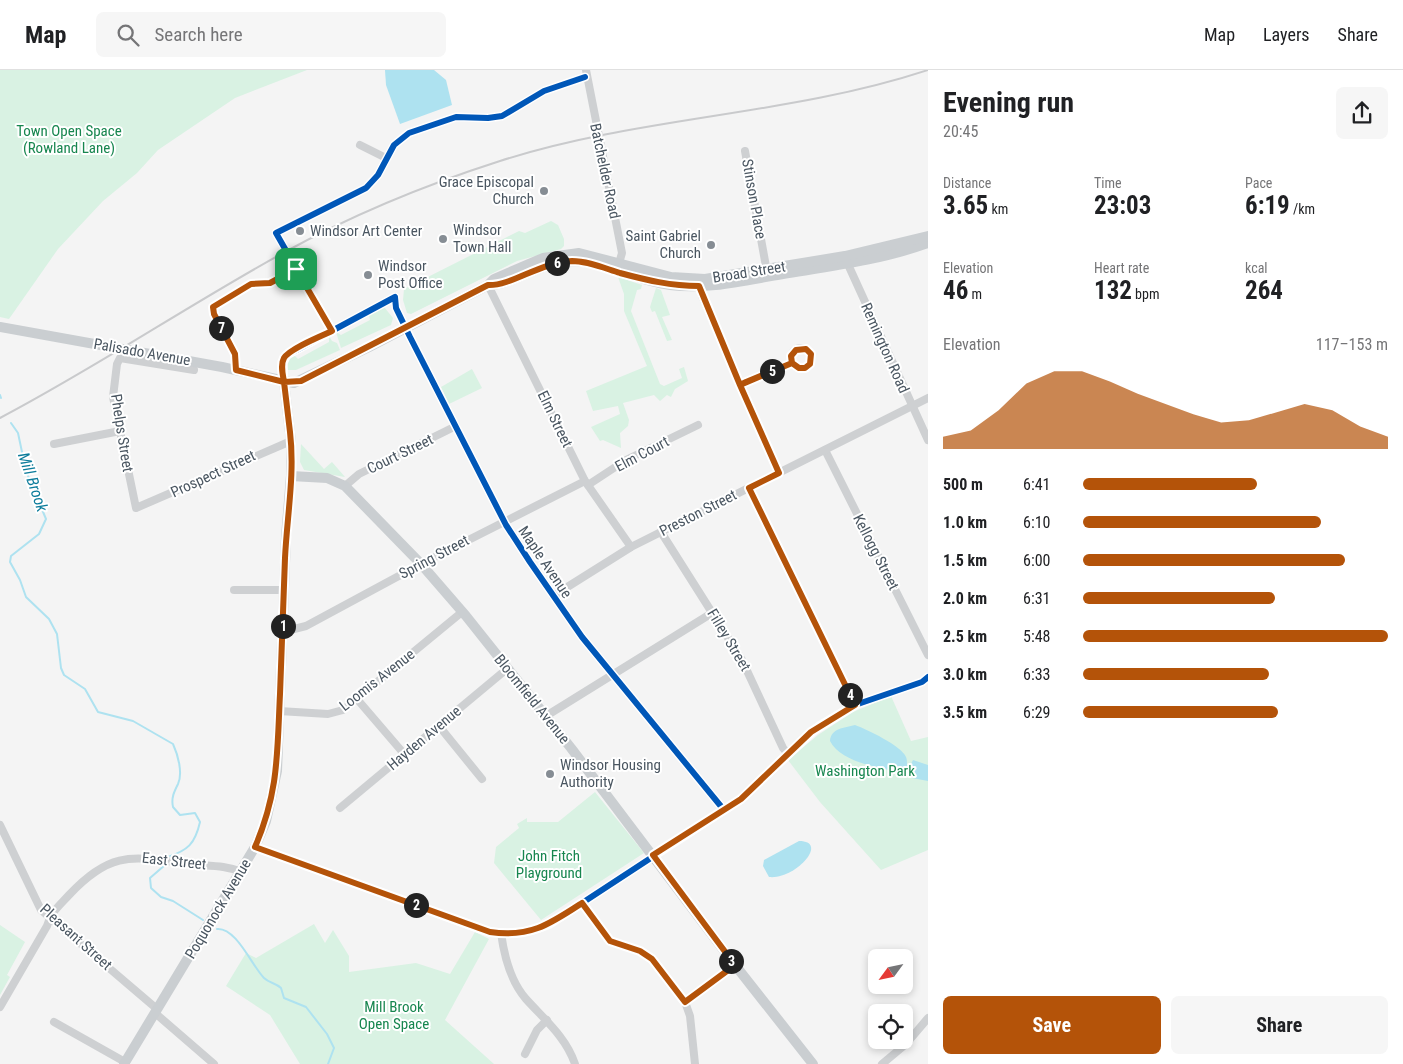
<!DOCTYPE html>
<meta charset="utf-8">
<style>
body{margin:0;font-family:"Roboto Condensed",sans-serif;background:#f6f6f6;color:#202124;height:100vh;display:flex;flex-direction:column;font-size:19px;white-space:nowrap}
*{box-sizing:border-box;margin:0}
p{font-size:16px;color:#757577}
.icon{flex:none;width:28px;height:28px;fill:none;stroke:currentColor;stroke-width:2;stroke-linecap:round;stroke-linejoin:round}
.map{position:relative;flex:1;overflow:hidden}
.side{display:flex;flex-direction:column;background:#fff;width:475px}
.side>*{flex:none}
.needle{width:32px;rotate:237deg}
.buttons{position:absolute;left:868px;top:879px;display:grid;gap:10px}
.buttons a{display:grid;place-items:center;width:45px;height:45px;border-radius:8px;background:#fff;box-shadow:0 2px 8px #0003;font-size:25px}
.pin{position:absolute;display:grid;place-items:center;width:42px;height:42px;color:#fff;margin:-21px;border-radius:10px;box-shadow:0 2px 8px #0006}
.km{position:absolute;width:25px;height:25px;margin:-12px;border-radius:50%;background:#222;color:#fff;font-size:14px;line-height:25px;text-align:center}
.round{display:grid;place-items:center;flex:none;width:52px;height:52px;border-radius:8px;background:#f6f6f6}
.summary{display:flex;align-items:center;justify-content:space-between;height:85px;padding:0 15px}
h1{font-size:28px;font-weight:700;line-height:38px}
.stats{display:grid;grid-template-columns:repeat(3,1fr);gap:8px;height:85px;padding:5px 15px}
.stats div{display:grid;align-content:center}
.stats b{font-size:25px;font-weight:700}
.stats small{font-size:14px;font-weight:400}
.stats p{font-size:14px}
.chart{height:140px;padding:10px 15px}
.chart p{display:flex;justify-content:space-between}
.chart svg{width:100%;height:90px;margin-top:5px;fill:#b45309;opacity:.7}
.cta{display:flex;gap:10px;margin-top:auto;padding:10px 15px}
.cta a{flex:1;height:58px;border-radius:8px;background:#b45309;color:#fff;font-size:20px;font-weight:700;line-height:58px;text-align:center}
.cta a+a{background:#f6f6f6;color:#202124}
ul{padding:0 15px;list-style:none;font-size:16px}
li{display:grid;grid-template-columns:80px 60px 1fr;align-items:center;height:38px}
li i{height:12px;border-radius:6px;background:#b45309}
header{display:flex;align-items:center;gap:30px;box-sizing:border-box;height:70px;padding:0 25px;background:#fff;border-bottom:1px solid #e0e0e0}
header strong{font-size:24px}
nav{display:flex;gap:28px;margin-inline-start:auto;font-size:18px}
.search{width:350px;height:45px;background:#f6f6f6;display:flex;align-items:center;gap:12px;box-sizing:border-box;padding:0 18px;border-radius:8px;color:#757577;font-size:19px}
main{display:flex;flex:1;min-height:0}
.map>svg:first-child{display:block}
.green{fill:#d9f2e3}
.water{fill:#aee2f0}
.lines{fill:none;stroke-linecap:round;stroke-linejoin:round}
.stream{stroke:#aee2f0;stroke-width:2}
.minor{stroke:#ced0d2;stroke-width:8}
.major{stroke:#caced1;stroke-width:10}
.rail{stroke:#c9cacc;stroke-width:2}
.cycleway-casing{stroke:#fff;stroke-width:9}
.cycleway{stroke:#0057b8;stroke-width:6}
.route-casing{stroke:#fff;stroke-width:10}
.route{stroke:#b45309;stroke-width:6}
.poi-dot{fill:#868d94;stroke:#fff;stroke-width:2}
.labels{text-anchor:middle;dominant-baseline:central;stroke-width:4;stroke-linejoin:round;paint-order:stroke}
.park-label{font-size:15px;fill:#17864f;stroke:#fff}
.street-label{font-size:15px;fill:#4a5661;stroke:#fff}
.poi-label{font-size:15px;fill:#4a5661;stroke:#fff;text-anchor:start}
.water-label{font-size:16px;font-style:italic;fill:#0c7c9b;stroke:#fff}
</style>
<header>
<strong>Map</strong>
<div class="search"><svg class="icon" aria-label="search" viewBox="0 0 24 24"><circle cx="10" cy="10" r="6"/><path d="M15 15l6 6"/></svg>Search here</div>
<nav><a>Map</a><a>Layers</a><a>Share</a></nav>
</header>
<main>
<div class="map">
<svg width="928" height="994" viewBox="0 0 928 994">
<rect width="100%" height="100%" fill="#f4f4f4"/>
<g class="green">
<polygon points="0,0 307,0 235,28 158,80 137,103 103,131 58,179 9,249 0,247"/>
<polygon points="551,151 558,155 564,169 564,176 561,179 517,191 411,244 407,243 403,230 404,219 519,161 525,163"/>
<polygon points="618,207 642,215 641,219 637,220 631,241 660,314 664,316 682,308 679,299 684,297 688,311 675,319 671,327 667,325 660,331 654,325 623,333 629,350 628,356 620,363 621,378 603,370 600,371 591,357 620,344 618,336 593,341 586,321 647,296 624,241 624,224"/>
<polygon points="656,218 661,220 670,245 662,247 672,270 667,271 655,241 652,242 650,237"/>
<polygon points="384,237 393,248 391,255 341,278 336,262 341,265 370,250 369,245"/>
<polygon points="329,266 332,271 337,273 340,280 296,300 287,300 287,292 294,285 298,289 329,272"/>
<polygon points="472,299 482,318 449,334 441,317"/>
<polygon points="301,374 324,399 332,392 345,407 304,400 300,392"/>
<polygon points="891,626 911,671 928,667 928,780 881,800 820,732 788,690 818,665 853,642"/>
<polygon points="595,722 644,783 541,850 494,793 496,777 519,758 517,754 527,748 527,752 558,752"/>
<polygon points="314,854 325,873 333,860 349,886 349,902 416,893 450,904 475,862 489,869 445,950 494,994 300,994 270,945 226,916 246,883 256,888"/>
<polygon points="0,855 25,872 7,905 10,907 0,925"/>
</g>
<g class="water">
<polygon points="385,0 434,0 446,10 452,35 400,54 386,15"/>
<path d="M855 655C866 659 902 676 906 687 907 689 907 692 907 695L910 696 913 690 928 695V711L912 708 909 698H903L898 702C877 697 841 692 830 671 831 658 844 658 855 655Z"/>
<path d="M799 771C830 771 795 810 769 807L763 796 764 790Z"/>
</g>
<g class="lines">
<g class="stream">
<polyline points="0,325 1,328"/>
<path d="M11 353 18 363 26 401 46 449 39 464 11 486 10 492 20 510 26 527 49 549 57 564 61 598 64 605 85 619 98 642 133 651 173 674C178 685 183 703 178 714 174 722 171 728 173 737L180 745 195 743 200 752C195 774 188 780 168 787"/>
<polyline points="165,795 150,808 151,818 161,827 173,831 203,850"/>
<path d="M217 859C236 857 252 896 264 908 269 913 276 913 281 918L284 928 306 937 327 964 334 978 328 994"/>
</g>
<g class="minor">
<polyline points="586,0 622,183 618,197"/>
<polyline points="360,75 386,88"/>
<polyline points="745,81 767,202"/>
<polyline points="846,190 928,370"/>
<polyline points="699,211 702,226 779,403"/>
<polyline points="488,215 585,411 631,477"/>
<polyline points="332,261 276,163 366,118 378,105 394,75 409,63 456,47 488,48 502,46 544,21 585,7"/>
<circle cx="801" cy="288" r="10"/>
<polyline points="194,300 120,288 117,294 113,327 136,438 291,371"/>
<polyline points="236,300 235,284 214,244 213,237 251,214 270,213 296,199"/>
<polyline points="284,312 283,293 287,285 395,227 396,238 410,267 506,455 530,492 582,567 724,740"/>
<polyline points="740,315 792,293"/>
<polyline points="54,374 120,361"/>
<polyline points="825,380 928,585"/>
<polyline points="588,415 626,390 698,355"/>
<polyline points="345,416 359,404 456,356"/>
<polyline points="749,418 855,635"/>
<polyline points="661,462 742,590 783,678 788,684"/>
<polyline points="234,520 284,520"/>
<polyline points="553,526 631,477 928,328"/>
<polyline points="282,562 306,556 421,494 585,411"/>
<polyline points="357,629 405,685"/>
<polyline points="279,641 328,644 343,640 462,542"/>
<polyline points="546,646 712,543"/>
<polyline points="439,656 482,709"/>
<polyline points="340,738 508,598"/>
<polyline points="0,755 41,840 157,939"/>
<path d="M255 777 480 859C505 866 526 864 550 854L741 729 819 656 855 635 922 612 928 607"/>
<polyline points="582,833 610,871 640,881 652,889 685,932 690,946 695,994"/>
<path d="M501 863C504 885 511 912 526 929 544 949 566 967 575 994"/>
<polyline points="685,932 735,895"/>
<path d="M0 937 47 856C50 843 60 835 69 825 112 779 133 787 190 794 208 796 225 795 242 802"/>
<polyline points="155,943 214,994"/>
<polyline points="54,952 125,992"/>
<polyline points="525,984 537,960 547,950"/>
<polyline points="882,994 906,974 928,948"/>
</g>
<g class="major">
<path d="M488 215C511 216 540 192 571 191 604 191 637 211 670 215 708 220 746 210 783 204 832 196 881 190 928 173"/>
<polyline points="0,257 222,297 294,313 369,277 488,215 494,209 543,188 579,183 671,207 705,209 845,186 928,166"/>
<polyline points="291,406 327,408 345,416 421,494 466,546 571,678 735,895 813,994"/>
<polyline points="124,994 255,777 266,751 277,701 286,467 291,406 291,371 284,312"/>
</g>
<path class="rail" d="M0 348C97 297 187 236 283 183 352 145 425 115 500 91 640 46 789 46 928 0"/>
<g class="cycleway-casing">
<g id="cycleway">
<polyline points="332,261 276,163 366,118 378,105 394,75 409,63 456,47 488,48 502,46 544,21 585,7"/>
<polyline points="284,312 283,293 287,285 395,227 396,238 410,267 506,455 530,492 582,567 724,740"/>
<path d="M255 777 480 859C505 866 526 864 550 854L741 729 819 656 855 635 922 612 928 607"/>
</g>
</g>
<use href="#cycleway" class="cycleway"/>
</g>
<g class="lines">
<g class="route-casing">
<path id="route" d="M296 199 332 261C321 266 289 279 284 288 280 295 283 305 284 312L290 362C295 404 287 446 285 488 283 533 282 579 280 624 277 683 279 721 255 777L490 862C530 868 550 854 582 833L610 871 640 881 652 889 685 932 735 895 653 785 741 729 811 662 855 635 749 418 779 403 740 315 792 293 791 286 796 280 806 279 811 284 810 294 805 298H799L792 293 746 312 740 315 699 216C671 216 646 210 620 203 604 198 588 191 572 191 540 192 512 216 488 215L301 311 284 312 236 300 235 284 214 244 213 237 251 214 270 213 296 199"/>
</g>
<use href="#route" class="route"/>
</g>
<g class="poi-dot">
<circle cx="544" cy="121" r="5"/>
<circle cx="300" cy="161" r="5"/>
<circle cx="443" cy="169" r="5"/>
<circle cx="711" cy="175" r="5"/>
<circle cx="368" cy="205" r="5"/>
<circle cx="550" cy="704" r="5"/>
</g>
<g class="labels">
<g class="park-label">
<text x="69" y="61">Town Open Space<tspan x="69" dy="17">(Rowland Lane)</tspan></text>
<text x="865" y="701">Washington Park</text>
<text x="549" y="786">John Fitch<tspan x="549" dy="17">Playground</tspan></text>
<text x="394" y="937">Mill Brook<tspan x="394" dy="17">Open Space</tspan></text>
</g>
<g class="street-label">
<text transform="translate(605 101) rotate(78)">Batchelder Road</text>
<text transform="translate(754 129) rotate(80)">Stinson Place</text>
<text transform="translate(749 202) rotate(-9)">Broad Street</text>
<text transform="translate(885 278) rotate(66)">Remington Road</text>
<text transform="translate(142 282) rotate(10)">Palisado Avenue</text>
<text transform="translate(555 349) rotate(64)">Elm Street</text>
<text transform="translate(122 363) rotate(81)">Phelps Street</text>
<text transform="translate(400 384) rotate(-26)">Court Street</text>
<text transform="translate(642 384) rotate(-28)">Elm Court</text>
<text transform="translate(213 404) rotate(-25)">Prospect Street</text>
<text transform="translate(698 443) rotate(-27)">Preston Street</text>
<text transform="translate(876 482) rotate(63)">Kellogg Street</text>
<text transform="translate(434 487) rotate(-28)">Spring Street</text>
<text transform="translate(545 492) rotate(56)">Maple Avenue</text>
<text transform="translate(729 570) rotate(59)">Filley Street</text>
<text transform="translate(377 610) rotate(-38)">Loomis Avenue</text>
<text transform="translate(532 629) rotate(51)">Bloomfield Avenue</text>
<text transform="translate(424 668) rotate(-40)">Hayden Avenue</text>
<text transform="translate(174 791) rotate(6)">East Street</text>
<text transform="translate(218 839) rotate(-59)">Poquonock Avenue</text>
<text transform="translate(76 867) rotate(42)">Pleasant Street</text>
</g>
<g class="poi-label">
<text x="534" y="112" text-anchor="end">Grace Episcopal<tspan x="534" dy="17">Church</tspan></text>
<text x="453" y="160">Windsor<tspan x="453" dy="17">Town Hall</tspan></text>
<text x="310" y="161">Windsor Art Center</text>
<text x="701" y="166" text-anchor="end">Saint Gabriel<tspan x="701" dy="17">Church</tspan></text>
<text x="378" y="196">Windsor<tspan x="378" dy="17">Post Office</tspan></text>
<text x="560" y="695">Windsor Housing<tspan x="560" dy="17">Authority</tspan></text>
</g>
<g class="water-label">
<text transform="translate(33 412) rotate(71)">Mill Brook</text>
</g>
</g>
</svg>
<div class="buttons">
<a><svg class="needle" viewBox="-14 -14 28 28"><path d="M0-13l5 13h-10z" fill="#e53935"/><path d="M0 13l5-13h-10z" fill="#757577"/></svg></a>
<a><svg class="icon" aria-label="locate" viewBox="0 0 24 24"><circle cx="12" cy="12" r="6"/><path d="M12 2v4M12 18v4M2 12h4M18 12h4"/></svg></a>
</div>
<div class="pin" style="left:296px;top:199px;background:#1e9e55"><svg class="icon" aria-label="arrive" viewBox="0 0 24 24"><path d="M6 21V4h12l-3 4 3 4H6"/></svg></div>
<b class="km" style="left:283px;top:556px">1</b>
<b class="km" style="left:416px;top:835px">2</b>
<b class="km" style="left:731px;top:891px">3</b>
<b class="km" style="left:850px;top:625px">4</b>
<b class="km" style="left:772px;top:301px">5</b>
<b class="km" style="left:557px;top:193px">6</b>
<b class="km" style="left:221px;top:258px">7</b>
</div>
<section class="side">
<div class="summary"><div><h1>Evening run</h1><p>20:45</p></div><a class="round"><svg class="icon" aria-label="share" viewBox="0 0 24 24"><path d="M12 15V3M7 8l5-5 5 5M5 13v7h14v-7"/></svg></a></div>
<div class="stats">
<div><p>Distance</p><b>3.65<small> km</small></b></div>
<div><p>Time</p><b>23:03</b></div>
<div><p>Pace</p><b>6:19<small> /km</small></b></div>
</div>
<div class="stats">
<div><p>Elevation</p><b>46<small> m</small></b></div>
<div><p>Heart rate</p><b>132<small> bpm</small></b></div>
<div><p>kcal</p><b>264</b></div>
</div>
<div class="chart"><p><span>Elevation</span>117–153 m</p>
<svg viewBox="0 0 160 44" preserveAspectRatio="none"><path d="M0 44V38L10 35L20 25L30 12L40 6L50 6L60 11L70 17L80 22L90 27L100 31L110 30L120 26L130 22L140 25L150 33L160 38V44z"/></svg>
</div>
<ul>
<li><b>500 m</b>6:41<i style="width:57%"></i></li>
<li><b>1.0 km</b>6:10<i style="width:78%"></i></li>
<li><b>1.5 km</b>6:00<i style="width:86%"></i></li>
<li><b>2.0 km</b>6:31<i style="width:63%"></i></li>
<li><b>2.5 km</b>5:48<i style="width:100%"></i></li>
<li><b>3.0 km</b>6:33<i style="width:61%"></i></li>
<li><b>3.5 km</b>6:29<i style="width:64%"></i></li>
</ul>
<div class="cta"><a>Save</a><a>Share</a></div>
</section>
</main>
